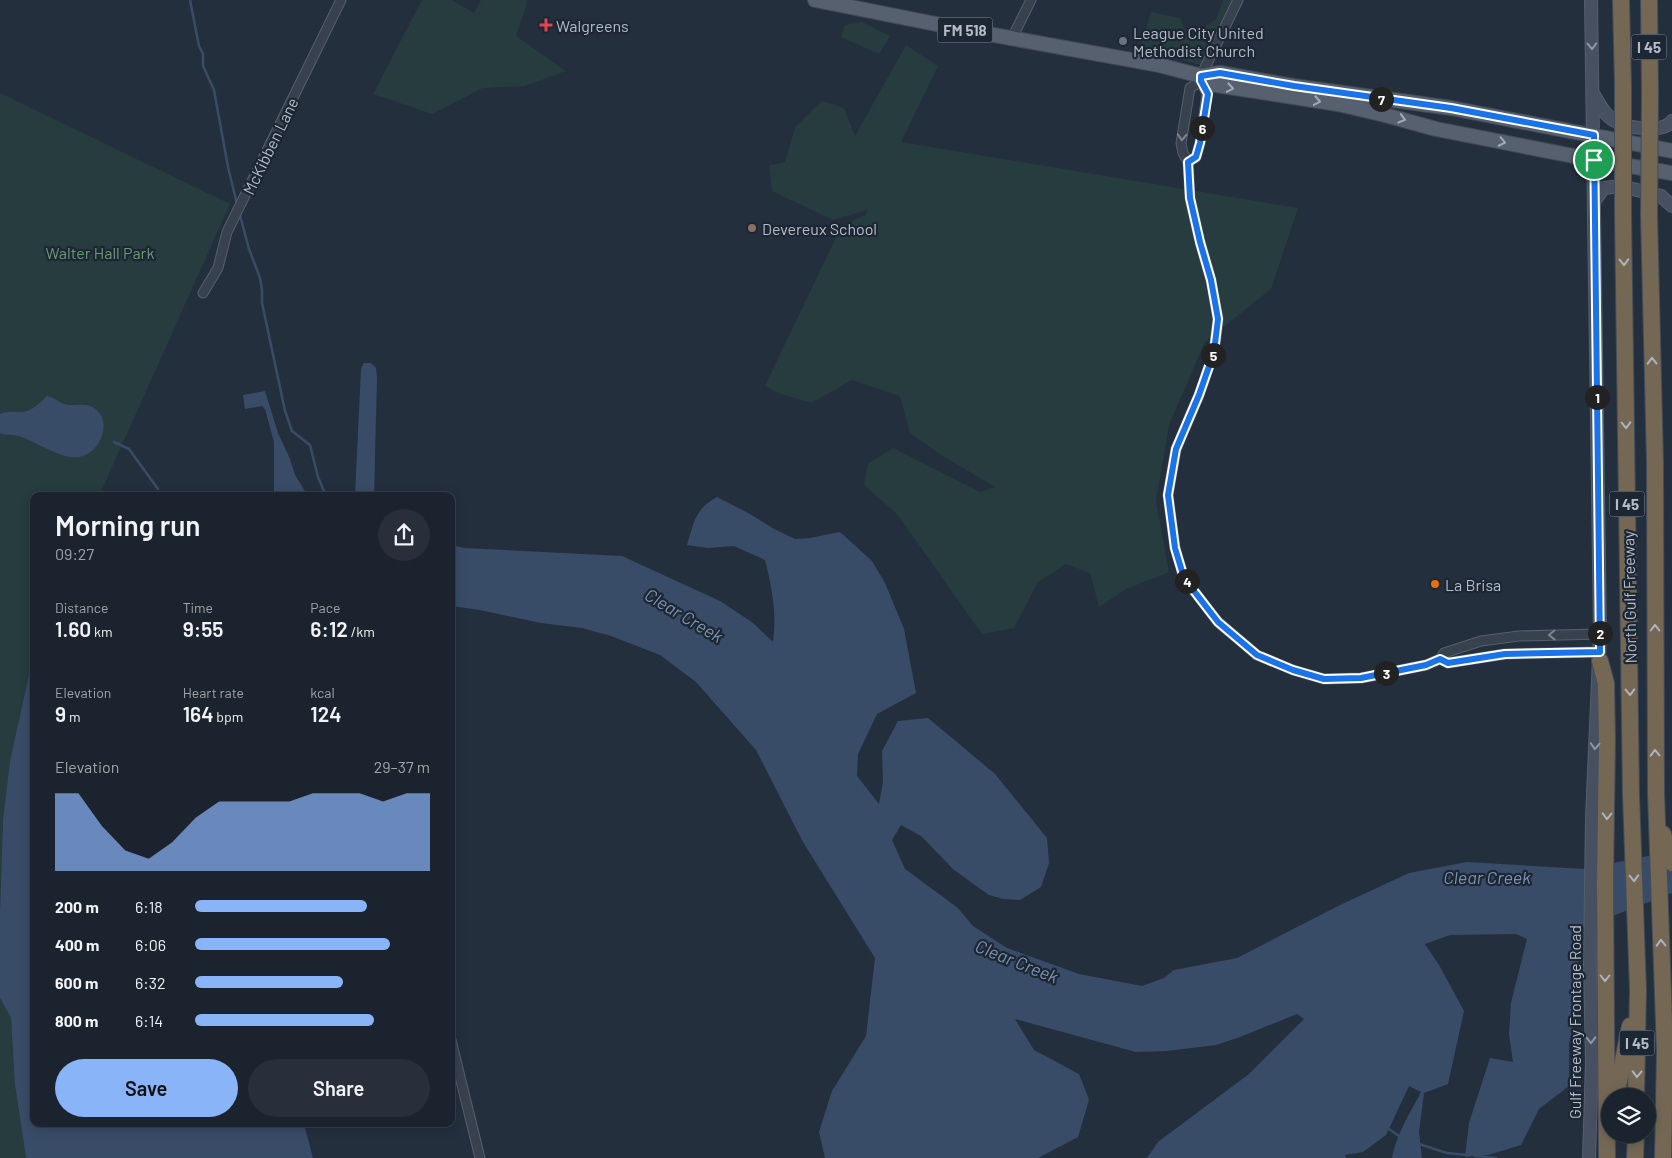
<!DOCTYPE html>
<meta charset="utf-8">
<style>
body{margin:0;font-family:Barlow,sans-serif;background:#282f3a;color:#f1f3f6;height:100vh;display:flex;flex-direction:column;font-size:19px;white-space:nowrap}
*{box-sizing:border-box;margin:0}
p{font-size:16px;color:#a0a4aa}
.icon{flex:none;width:28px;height:28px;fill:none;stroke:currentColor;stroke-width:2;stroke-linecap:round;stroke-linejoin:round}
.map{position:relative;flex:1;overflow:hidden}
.drawer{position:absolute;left:30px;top:492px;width:425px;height:635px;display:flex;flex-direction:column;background:#1b232e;border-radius:10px;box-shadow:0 2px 12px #0003,0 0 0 1px #39404a}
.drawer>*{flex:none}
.fabs{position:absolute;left:1601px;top:1088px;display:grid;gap:10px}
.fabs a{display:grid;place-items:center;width:55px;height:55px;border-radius:50%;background:#1b232e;box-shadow:0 2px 12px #0003,0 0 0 1px #39404a;font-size:25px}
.pin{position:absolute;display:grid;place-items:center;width:42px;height:42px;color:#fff;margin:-21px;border:2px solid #fff;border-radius:50%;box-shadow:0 1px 5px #0007}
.km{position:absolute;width:25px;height:25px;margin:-12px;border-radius:50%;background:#222;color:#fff;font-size:14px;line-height:25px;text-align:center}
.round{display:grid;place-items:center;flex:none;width:52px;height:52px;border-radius:26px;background:#282f3a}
.headline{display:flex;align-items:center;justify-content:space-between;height:85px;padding:0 25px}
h1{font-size:28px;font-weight:600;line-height:38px}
.figures{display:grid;grid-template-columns:repeat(3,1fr);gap:8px;height:85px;padding:5px 25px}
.figures div{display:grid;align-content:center}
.figures b{font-size:21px;font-weight:600}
.figures small{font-size:14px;font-weight:400}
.figures p{font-size:14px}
.chart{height:140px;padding:10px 25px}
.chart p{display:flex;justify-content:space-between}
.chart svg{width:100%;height:90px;margin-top:5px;fill:#8ab4f8;opacity:.7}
.primary-button{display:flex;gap:10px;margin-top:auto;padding:10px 25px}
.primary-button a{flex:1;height:58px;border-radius:30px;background:#8ab4f8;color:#111;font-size:20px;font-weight:600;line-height:58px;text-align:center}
.primary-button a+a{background:#282f3a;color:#f1f3f6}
ul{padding:0 25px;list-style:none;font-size:16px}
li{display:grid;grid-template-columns:80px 60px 1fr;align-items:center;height:38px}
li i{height:12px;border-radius:6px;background:#8ab4f8}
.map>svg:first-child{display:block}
.green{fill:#263c3f}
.water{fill:#394c67}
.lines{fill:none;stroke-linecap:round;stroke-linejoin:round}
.stream{stroke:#394c67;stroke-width:2.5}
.street-casing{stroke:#565f6c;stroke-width:11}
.secondary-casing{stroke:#565f6c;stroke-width:14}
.primary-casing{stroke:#414a57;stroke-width:16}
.highway-casing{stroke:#434c59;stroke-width:18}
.street{stroke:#38414e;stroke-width:9}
.secondary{stroke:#465061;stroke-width:12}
.primary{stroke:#56606e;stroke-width:14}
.highway{stroke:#746855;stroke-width:16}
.highway-bridge-casing{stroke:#434c59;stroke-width:18;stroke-linecap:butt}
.highway-bridge{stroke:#746855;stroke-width:16}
.oneway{stroke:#8e96a5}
.oneway2{stroke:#a1aab7}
.oneway3{stroke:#7c8592}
.oneway4{stroke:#aeb4bd}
.route-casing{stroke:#fff;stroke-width:10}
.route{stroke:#1a73e8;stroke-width:6}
.health-dot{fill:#e0444e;stroke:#1d2633;stroke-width:2}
.worship-dot{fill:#6b7280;stroke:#1d2633;stroke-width:2}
.education-dot{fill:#8d6e63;stroke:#1d2633;stroke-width:2}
.food-dot{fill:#e8710a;stroke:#1d2633;stroke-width:2}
.labels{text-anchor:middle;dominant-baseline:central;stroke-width:4.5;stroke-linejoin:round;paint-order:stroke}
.shield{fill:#1d2633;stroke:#878f9c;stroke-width:1}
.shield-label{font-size:15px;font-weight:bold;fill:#b4bcc9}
.poi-label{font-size:16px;fill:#b4bcc9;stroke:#1d2633;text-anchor:start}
.street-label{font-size:16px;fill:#b4bcc9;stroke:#1d2633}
.park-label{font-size:16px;fill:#6b9a76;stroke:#1d2633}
.water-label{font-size:18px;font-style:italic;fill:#7c92b1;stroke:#1d2633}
</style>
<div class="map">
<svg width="1672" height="1158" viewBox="0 0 1672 1158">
<rect width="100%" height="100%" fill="#242f3e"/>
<g class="green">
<polygon points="422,0 452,0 474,13 481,0 527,0 526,7 516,36 566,71 525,86 483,88 432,114 373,94"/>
<polygon points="1223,0 1234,0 1201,65 1175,58 1139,52 1151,12 1180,18 1189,39 1216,19"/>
<polygon points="862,22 890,36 879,54 841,37 845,25"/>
<polygon points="906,45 938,66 901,142 1298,208 1271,289 1205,342 1169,425 1156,501 1169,572 1126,589 1099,607 1090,573 1066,564 1038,582 1014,628 982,634 897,514 864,485 868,464 893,448 980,492 995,487 938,453 910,433 900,396 852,380 811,403 778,393 765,386 841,227 865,215 868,210 833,220 772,191 769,165 785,162 795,128 822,101 844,108 855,136"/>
<polygon points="0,93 230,204 99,496 34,496 34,652 10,761 3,820 0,911"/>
<polygon points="0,998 11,1018 15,1085 26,1158 0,1158"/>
</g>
<g class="water">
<polygon points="364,363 371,363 376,368 377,377 374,496 355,496 361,369"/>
<polygon points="265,391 278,433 290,459 295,475 308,496 274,496 274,442 265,409 262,406 245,409 243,395"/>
<path d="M47 396C54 397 58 402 64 404 74 407 85 402 94 408 114 421 100 454 79 457 60 460 35 440 18 436 12 434 7 436 0 433V414C7 411 12 412 20 412 30 413 40 403 47 396Z"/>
<path d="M717 497 750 514 774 529 795 539 810 538 840 532 872 561 885 583 904 629 916 693 877 714 858 754 857 776 879 804 883 782 882 751 898 721 928 718 995 774 1047 838 1049 863 1041 887 1020 900 1003 899 989 895 954 870 921 836 901 825 892 840 905 869 958 908 973 926 1007 948 1079 974 1142 986 1164 978 1174 970 1237 958 1338 906 1409 873 1467 862 1585 869 1672 851V893L1579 929 1578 1005 1569 1044V1086L1539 1109 1521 1145 1488 1155 1465 1157 1469 1123 1490 1058 1513 1062 1509 1034 1511 1003 1527 939 1516 934 1450 935 1425 944 1439 965 1464 1011 1448 1084 1424 1093 1419 1132 1422 1158H1392C1396 1135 1410 1113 1421 1092L1409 1086 1386 1135 1363 1152 1345 1155 1346 1158H1147L1158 1142 1249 1074 1304 1019 1297 1014 1240 1037 1216 1045 1167 1051 1136 1052 1015 1019 1034 1050 1079 1074 1089 1100 1078 1137 1038 1158H825L819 1132 832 1091 866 1036 875 958 803 842 756 750 696 682 660 655 611 636 582 628 541 623 480 610 451 606V545L464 548 622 556 720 601 753 623 773 642C777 613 772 588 765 560L734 546 708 548 687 545C694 522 695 509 717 497Z"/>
<polygon points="34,652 34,1124 304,1124 313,1158 26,1158 15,1085 11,1018 0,998 0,911 3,820 10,761"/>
</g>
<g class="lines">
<g class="stream">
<polyline points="190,0 199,46 203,54 203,66 214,90 228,167 237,204"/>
<polyline points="239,212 249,249 260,278 262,290 262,303 285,411 292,431 310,445 318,477 326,496"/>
<polyline points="114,442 129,449 158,489"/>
<polyline points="1386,1127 1402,1138"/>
<polyline points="1419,1144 1447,1153 1467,1155"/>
<polyline points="1475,1156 1496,1158"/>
</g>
<g class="street-casing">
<g id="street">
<polyline points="1012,38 1031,0"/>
<polyline points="1201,81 1190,88 1181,143 1183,153 1188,162 1190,198 1200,242 1211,280 1218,319 1214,352 1199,395 1176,449 1168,495 1175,548 1184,578 1218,622 1257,655 1293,670 1324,679 1361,678 1426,665 1440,659 1444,653 1481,641 1519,636 1600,634"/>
<polyline points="1188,162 1196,157 1200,143 1207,94 1201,81 1201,76 1238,0"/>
<polyline points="203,293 218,268 227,232 341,0"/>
<polyline points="1440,659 1448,663 1505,654 1600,652"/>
<polyline points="451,1040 480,1158"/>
</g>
</g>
<g class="secondary-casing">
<g id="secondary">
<path d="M1594 95C1599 104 1604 114 1613 120 1625 128 1663 134 1672 121"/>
<polyline points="1595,200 1604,188 1621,186 1661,196 1672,206"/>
<polyline points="1589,1158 1592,1062 1590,965 1592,818 1600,634 1591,0"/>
</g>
</g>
<g class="primary-casing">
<g id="primary">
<polyline points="815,0 961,29 1159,65 1201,76 1216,85 1338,104 1385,115 1436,129 1594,160 1672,173"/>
<polyline points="1201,76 1220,73 1293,86 1451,108 1672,151"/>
</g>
</g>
<g class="highway-casing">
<g id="highway">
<polyline points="1621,0 1623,86"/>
<polyline points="1649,0 1650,93"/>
<polyline points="1623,213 1631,795 1638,990 1636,1096"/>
<polyline points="1649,215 1655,462 1656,793 1665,1052 1663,1158"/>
<polyline points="1600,661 1606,683 1607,741 1605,883 1607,1158"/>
<polyline points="1663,834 1672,863"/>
<polyline points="1616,1096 1630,1026"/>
<polyline points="1635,1158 1636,1134"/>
</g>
</g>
<use href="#street" class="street"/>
<use href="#secondary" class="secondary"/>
<use href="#primary" class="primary"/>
<use href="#highway" class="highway"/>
<g class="highway-bridge-casing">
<g id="highway-bridge">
<polyline points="1623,86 1623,213"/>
<polyline points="1649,215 1650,93"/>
</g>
</g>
<use href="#highway-bridge" class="highway-bridge"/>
</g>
<defs><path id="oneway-chevron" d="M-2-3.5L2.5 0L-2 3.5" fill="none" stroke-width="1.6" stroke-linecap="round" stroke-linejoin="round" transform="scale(1.25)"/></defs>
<g class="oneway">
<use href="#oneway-chevron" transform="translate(1592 46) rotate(89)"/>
<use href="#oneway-chevron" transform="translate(1595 746) rotate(93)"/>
<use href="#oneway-chevron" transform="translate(1591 1040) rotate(89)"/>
</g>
<g class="oneway2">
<use href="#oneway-chevron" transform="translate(1230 88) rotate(10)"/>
<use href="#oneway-chevron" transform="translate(1317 101) rotate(10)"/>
<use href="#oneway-chevron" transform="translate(1402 119) rotate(16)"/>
<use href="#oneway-chevron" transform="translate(1502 142) rotate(12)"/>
</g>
<g class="oneway3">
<use href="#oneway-chevron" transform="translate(1182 137) rotate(93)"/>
<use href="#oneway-chevron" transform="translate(1552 635) rotate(179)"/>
</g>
<g class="oneway4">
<use href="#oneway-chevron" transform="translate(1624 262) rotate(89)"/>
<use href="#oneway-chevron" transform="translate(1652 361) rotate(-91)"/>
<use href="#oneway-chevron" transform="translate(1626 425) rotate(89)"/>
<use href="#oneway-chevron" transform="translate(1655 628) rotate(-90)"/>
<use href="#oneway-chevron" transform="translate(1630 692) rotate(89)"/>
<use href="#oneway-chevron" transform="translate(1655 753) rotate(-91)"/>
<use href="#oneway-chevron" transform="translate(1607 816) rotate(91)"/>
<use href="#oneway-chevron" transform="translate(1634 878) rotate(88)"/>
<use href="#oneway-chevron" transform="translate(1661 943) rotate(-92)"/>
<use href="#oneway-chevron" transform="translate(1605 978) rotate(90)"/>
<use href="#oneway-chevron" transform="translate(1637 1074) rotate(91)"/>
</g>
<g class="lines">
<g class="route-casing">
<polygon id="route" points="1220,73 1294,86 1451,108 1594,135 1600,652 1505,654 1448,663 1440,659 1426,665 1361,678 1324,679 1293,670 1257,655 1218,622 1184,578 1175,548 1168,495 1176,449 1199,395 1214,352 1218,319 1211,280 1200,242 1190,198 1188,162 1196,157 1200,143 1208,94 1201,81 1201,76"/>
</g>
<use href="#route" class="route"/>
</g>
<path class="health-dot" d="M543.5 17.5h5v5h5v5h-5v5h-5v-5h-5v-5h5z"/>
<circle class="worship-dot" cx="1123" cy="41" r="5"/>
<circle class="education-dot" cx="752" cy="228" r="5"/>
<circle class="food-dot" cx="1435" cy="584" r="5"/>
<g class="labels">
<g class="shield">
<rect x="937.5" y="17.5" width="55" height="25" rx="4"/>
<rect x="1631.5" y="34.5" width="35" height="25" rx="4"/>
<rect x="1609.5" y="491.5" width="35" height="25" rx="4"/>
<rect x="1619.5" y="1030.5" width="35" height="25" rx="4"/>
</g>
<g class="shield-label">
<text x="965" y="30">FM 518</text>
<text x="1649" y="47">I 45</text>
<text x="1627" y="504">I 45</text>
<text x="1637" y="1043">I 45</text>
</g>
<g class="poi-label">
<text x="556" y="25">Walgreens</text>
<text x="1133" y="32">League City United<tspan x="1133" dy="18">Methodist Church</tspan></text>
<text x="762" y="228">Devereux School</text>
<text x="1445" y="584">La Brisa</text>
</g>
<g class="street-label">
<text transform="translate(270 146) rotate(-64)">McKibben Lane</text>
<text transform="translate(1629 597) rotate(-91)">North Gulf Freeway</text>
<text transform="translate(1574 1022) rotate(-90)">Gulf Freeway Frontage Road</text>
</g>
<g class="park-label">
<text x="100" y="252">Walter Hall Park</text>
</g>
<g class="water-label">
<text transform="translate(684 615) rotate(31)">Clear Creek</text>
<text x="1487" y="877">Clear Creek</text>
<text transform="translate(1017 961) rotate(22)">Clear Creek</text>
</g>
</g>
</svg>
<div class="fabs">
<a><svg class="icon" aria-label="layers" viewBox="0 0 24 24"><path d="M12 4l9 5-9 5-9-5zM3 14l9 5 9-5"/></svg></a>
</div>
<div class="pin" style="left:1594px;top:160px;background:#1e9e55"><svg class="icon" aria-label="arrive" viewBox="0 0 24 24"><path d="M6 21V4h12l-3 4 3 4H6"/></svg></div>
<b class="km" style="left:1597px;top:397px">1</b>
<b class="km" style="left:1600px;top:633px">2</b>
<b class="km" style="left:1386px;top:673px">3</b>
<b class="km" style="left:1187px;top:581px">4</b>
<b class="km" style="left:1213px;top:355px">5</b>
<b class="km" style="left:1202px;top:128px">6</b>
<b class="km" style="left:1381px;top:99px">7</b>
<section class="drawer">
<div class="headline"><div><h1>Morning run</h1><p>09:27</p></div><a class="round"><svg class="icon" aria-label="share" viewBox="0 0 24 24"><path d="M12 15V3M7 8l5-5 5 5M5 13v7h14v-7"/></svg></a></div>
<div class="figures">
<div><p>Distance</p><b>1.60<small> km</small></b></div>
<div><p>Time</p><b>9:55</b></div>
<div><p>Pace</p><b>6:12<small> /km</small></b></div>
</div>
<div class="figures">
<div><p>Elevation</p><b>9<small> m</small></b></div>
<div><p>Heart rate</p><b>164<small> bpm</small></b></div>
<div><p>kcal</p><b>124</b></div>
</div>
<div class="chart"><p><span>Elevation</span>29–37 m</p>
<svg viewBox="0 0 160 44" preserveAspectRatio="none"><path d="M0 44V6L10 6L20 22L30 34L40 38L50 30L60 18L70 10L80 10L90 10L100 10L110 6L120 6L130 6L140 10L150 6L160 6V44z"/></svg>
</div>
<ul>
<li><b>200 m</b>6:18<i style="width:73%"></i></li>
<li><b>400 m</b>6:06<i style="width:83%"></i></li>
<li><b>600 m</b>6:32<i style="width:63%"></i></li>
<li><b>800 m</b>6:14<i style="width:76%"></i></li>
</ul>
<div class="primary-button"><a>Save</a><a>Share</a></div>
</section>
</div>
